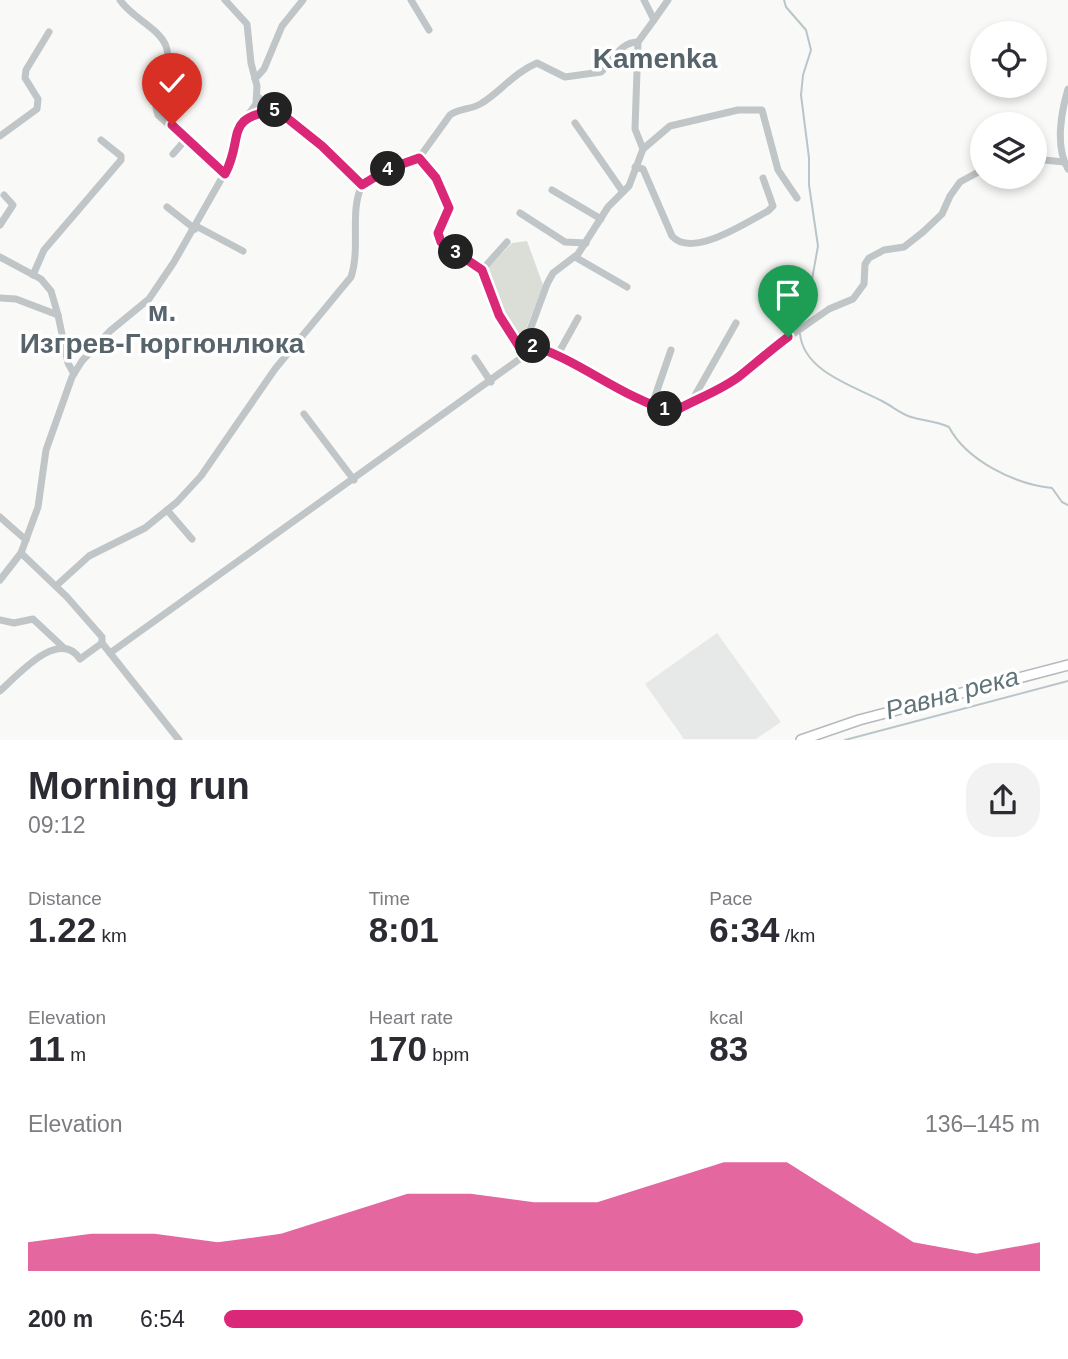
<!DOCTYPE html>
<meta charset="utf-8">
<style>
body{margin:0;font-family:Arial,sans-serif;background:#f2f2f3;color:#2b2b33;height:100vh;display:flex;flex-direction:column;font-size:26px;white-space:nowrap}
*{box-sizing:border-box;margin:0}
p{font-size:23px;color:#7c7c81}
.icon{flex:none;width:38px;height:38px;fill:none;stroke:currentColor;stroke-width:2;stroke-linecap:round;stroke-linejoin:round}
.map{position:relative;height:740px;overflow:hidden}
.sheet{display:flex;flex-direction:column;background:#fff;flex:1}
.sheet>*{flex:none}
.buttons{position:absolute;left:970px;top:21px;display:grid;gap:14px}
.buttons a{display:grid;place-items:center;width:77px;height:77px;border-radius:50%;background:#fff;box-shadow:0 4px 10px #0003;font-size:35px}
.pin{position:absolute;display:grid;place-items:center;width:60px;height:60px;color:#fff;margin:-72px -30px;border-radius:50% 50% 50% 0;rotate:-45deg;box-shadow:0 0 7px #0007}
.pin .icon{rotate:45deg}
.km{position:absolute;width:35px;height:35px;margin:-18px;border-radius:50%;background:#222;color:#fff;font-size:19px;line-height:35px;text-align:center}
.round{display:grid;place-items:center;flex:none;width:74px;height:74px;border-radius:28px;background:#f2f2f3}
.head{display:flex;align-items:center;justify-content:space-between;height:119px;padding:0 28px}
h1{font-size:38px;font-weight:800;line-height:52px}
.stats{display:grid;grid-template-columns:repeat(3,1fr);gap:10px;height:119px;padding:7px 28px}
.stats div{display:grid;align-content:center}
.stats b{font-size:35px;font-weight:800}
.stats small{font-size:19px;font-weight:400}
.stats p{font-size:19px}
.chart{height:196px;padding:14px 28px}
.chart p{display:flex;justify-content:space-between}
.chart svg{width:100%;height:126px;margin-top:7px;fill:#db2777;opacity:.7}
ul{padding:0 28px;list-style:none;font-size:23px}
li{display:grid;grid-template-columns:112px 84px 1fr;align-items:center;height:52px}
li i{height:18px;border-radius:9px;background:#db2777}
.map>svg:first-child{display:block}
.built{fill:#e7e8e8}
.green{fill:#daded7}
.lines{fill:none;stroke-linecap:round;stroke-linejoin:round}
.stream{stroke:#bac5c9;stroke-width:2}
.major-casing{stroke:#b4b9bd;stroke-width:12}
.minor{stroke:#c0c5c8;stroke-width:7}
.major{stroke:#fff;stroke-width:9}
.route-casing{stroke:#fff;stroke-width:14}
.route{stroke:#db2777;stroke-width:9}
.labels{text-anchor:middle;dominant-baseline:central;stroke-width:7;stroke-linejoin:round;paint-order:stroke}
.water-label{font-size:26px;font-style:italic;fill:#61747a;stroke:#fff}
.quarter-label{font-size:28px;font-weight:bold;fill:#58646c;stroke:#fff}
</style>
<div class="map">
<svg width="1068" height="740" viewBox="0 0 1068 740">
<rect width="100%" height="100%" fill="#f9f9f7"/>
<polygon class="built" points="717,633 781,722 756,739 684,739 645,684"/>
<path class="green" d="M527 241 543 285 523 337 524 346C503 325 497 298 485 271L512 243Z"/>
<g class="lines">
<g class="stream">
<polyline points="784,0 786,7 806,30 811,50 803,75 801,95 809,158 809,185 818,246 811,285 801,310 800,325"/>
<path d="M800 334C804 372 854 386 882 401 892 406 901 414 911 417 924 421 936 421 949 427 966 460 1014 484 1052 488L1062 502 1068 505"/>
<polyline points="845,740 1068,681"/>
</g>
<g class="major-casing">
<polyline id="major" points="801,740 859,720 1068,665"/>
</g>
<g class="minor">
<path d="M120 0C132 18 158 27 166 46 174 66 148 90 158 115L225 174"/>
<polyline points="411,0 429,30"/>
<polyline points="654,20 668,0"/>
<polyline points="638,42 654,20 644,0"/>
<polyline points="255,79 264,69 282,26 303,0"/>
<path d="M1068 89C1061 112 1055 147 1068 169"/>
<polyline points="251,114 277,110"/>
<polyline points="575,123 623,192"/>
<polyline points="0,136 37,109 38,99 25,78 26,70 49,32"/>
<polyline points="643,149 670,126 738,110 762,110 778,170 797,198"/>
<polyline points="173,154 187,138"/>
<polyline points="419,158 436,178 449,208 438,233 441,242 482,270 499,315 525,356"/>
<polyline points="1034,159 1064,162"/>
<path d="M635 167 643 169 672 236C692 259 747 222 768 211L773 206 763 178"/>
<polyline points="552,190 601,219"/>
<polyline points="167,207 195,229"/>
<polyline points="520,213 565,242 586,243"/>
<polyline points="0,225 13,205 4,195"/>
<polyline points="196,226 243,251"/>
<polyline points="0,257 41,279 51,291 58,315"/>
<polyline points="575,257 627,287"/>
<polyline points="482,270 507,242"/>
<polyline points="33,275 44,250 121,160 121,156 101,140"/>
<polyline points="0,298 16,299 58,315 68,363 74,374"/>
<path d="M528 344C581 360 620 397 673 412L740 375 753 362 829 309 853 299 864 284 865 264 869 258 884 250 904 247 923 232 942 214 950 196 960 182 982 170"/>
<polyline points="558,354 578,318"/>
<polyline points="475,358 491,382"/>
<polyline points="693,399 736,323"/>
<polyline points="652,405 671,350"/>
<polyline points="304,414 354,480"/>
<polyline points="167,510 192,539"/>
<polyline points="0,517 26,540"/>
<polyline points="21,553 38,507 46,450 72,377 82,361 110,331 149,299 174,262 231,162 238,129 256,104 257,86 251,63 247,24 225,0"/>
<polyline points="0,580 21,553 67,597 102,637 102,643"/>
<path d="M56 586 89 556 145 528 177 502 201 476 275 369 351 277C361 247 349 212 362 185L322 146 258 97"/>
<polyline points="0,620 14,623 33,619 64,648"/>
<path d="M110 653 528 353 527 338 547 284 553 273 578 254 608 207 629 186 643 149 635 129 638 42C619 42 614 61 601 72L565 77 537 63C515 72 501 91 482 103 472 110 459 108 450 115L419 158 388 168 362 185"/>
<path d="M0 691C17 676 59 627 80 659L102 643 179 740"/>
</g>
<use href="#major" class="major"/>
</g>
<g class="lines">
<g class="route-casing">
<path id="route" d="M172 125 225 174C245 136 222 118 277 110L322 146 362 185 388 169 419 158 436 178 449 208 438 233 441 242 482 270 499 315 525 356 528 353V344C580 360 620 397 673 412 695 399 721 391 741 375 757 362 772 349 788 337"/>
</g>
<use href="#route" class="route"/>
</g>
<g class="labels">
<g class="water-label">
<text transform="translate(952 693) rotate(-15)">Равна река</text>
</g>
<g class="quarter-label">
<text x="655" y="58">Kamenka</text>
<text x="162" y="311">м.<tspan x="162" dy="32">Изгрев-Гюргюнлюка</tspan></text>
</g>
</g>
</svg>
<div class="buttons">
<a><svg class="icon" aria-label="locate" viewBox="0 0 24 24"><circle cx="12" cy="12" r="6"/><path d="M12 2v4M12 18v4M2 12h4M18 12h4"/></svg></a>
<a><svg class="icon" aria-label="layers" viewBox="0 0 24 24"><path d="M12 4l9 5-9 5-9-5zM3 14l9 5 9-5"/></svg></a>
</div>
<div class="pin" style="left:788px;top:337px;background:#1e9e55"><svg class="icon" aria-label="arrive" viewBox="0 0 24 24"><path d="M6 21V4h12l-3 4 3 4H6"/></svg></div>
<div class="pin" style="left:172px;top:125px;background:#d93025"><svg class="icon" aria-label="check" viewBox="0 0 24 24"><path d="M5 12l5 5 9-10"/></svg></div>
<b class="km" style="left:665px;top:409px">1</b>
<b class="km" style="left:533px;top:346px">2</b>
<b class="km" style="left:456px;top:252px">3</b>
<b class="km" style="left:388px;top:169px">4</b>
<b class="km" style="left:275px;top:110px">5</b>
</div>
<section class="sheet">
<div class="head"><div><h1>Morning run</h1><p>09:12</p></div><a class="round"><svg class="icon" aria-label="share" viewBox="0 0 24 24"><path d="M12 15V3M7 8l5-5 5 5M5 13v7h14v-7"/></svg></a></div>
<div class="stats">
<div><p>Distance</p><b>1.22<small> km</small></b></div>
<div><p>Time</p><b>8:01</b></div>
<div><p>Pace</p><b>6:34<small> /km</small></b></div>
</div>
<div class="stats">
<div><p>Elevation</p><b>11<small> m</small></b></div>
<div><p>Heart rate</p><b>170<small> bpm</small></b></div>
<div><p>kcal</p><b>83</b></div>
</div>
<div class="chart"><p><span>Elevation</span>136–145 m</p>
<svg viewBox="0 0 160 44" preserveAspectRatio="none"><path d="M0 44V34L10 31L20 31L30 34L40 31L50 24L60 17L70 17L80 20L90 20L100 13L110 6L120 6L130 20L140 34L150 38L160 34V44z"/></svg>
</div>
<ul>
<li><b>200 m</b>6:54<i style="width:71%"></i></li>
</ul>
</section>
